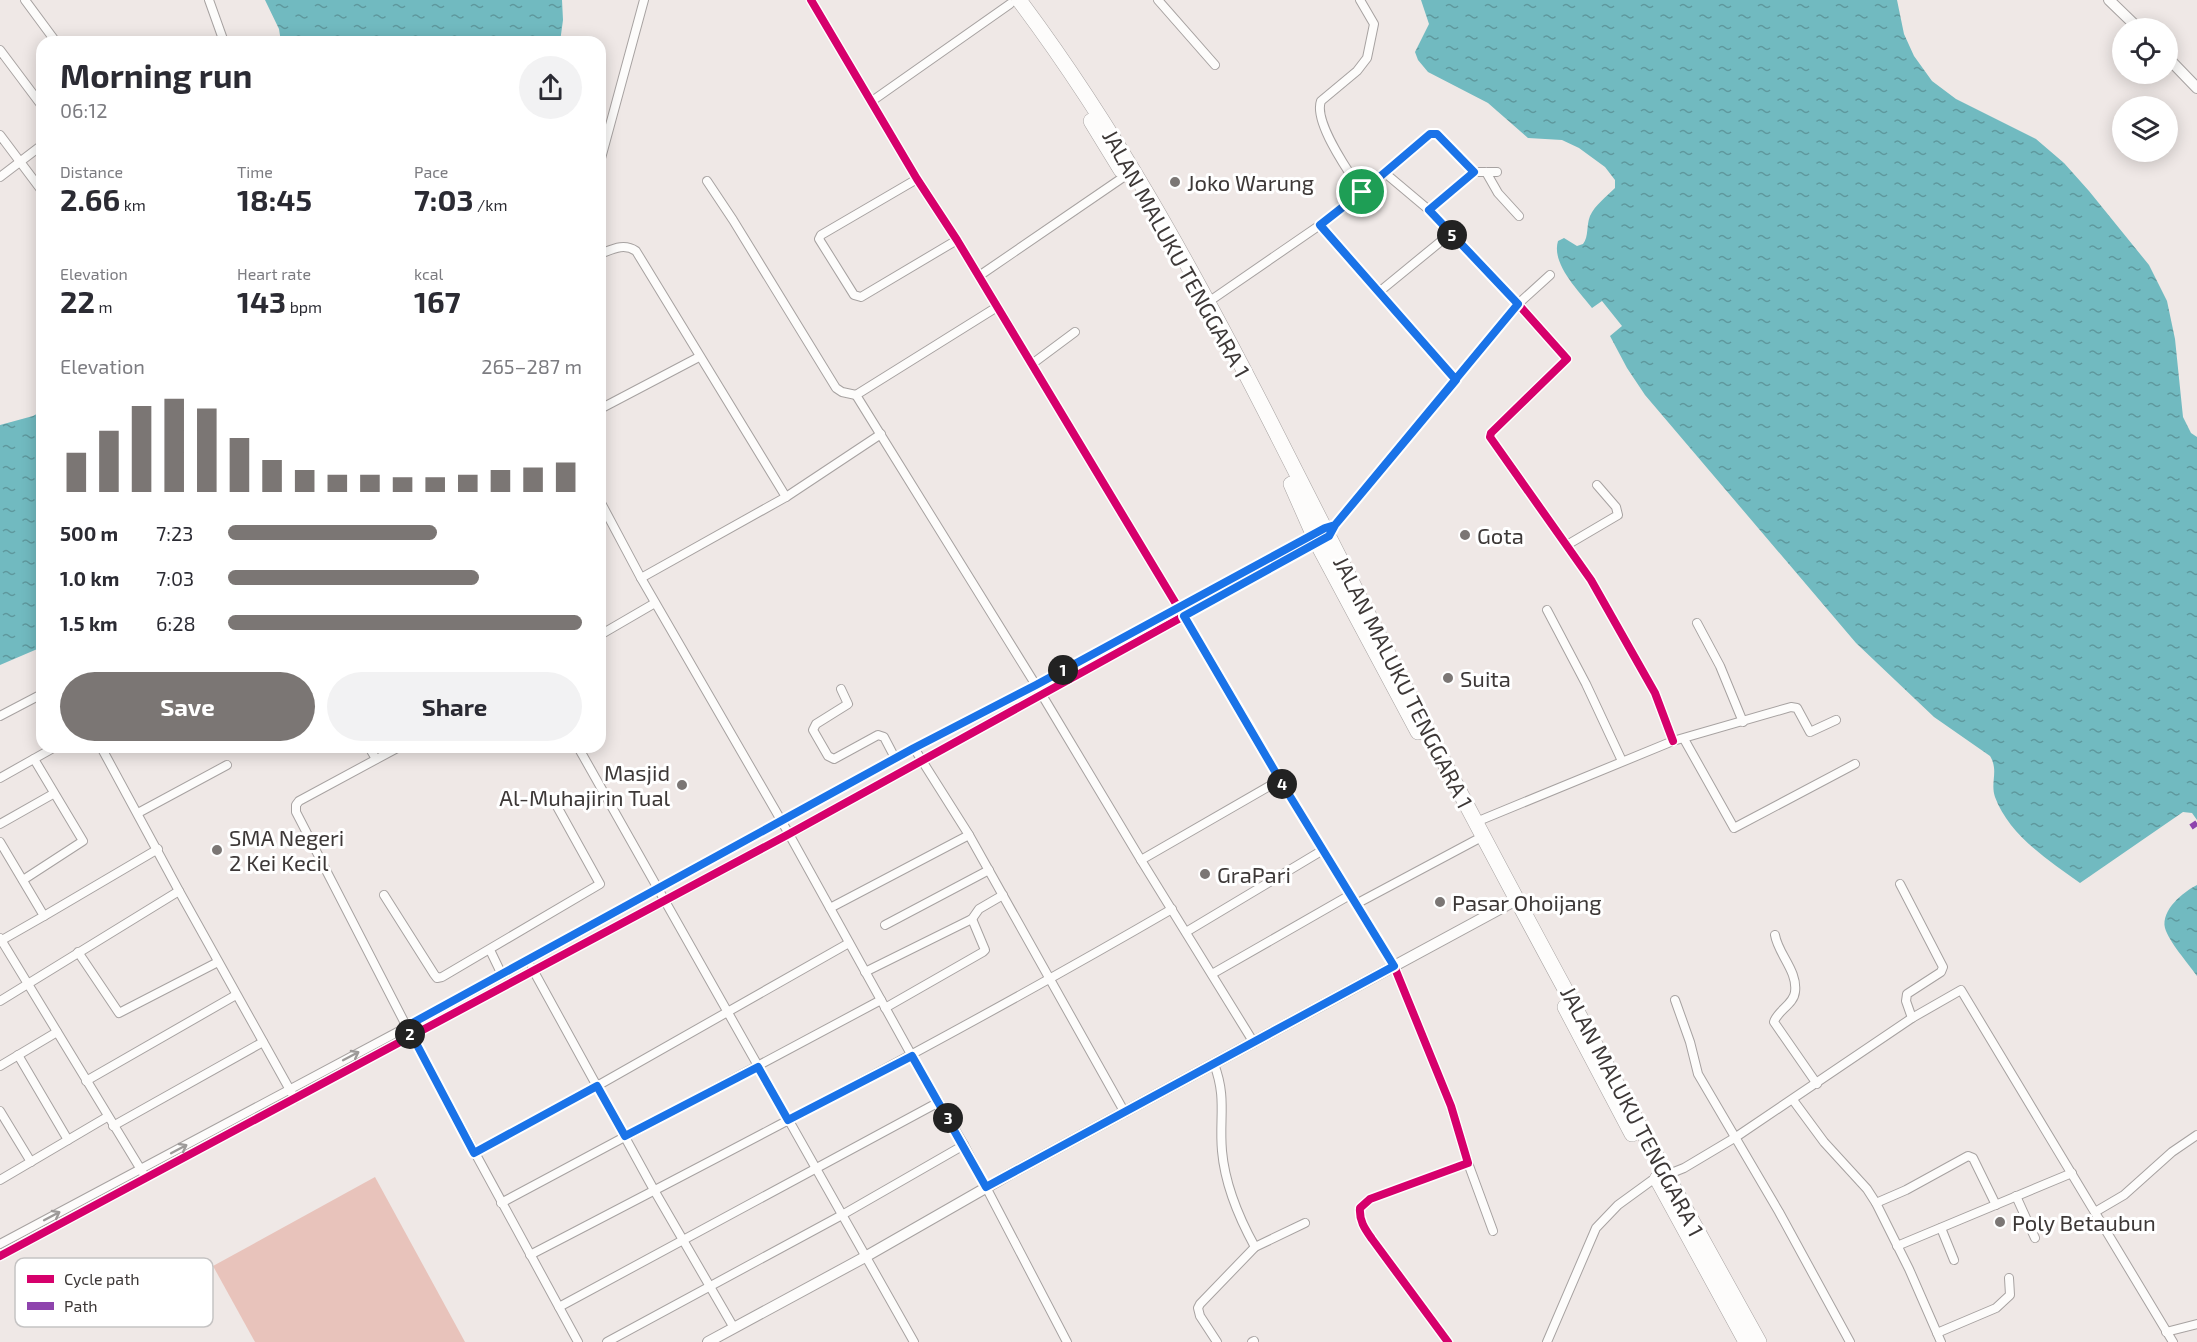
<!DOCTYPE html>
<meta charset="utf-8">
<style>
body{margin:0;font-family:"Exo 2",sans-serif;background:#f2f2f3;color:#2b2b33;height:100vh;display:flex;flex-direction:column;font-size:22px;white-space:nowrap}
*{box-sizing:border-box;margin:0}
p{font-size:20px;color:#7c7c81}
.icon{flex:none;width:33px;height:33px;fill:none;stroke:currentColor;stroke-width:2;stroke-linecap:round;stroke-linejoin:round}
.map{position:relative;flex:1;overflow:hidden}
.side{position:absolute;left:36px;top:36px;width:570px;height:717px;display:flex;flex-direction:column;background:#fff;border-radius:18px;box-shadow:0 3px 15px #0003}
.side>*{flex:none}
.controls{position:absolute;left:2112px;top:18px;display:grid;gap:12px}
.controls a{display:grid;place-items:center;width:66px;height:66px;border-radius:50%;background:#fff;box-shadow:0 3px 15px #0003;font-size:30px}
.pin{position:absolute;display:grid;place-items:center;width:51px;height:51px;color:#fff;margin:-26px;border:3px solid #fff;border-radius:50%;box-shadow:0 2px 6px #0007}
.km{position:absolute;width:30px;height:30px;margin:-15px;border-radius:50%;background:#222;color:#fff;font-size:16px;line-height:30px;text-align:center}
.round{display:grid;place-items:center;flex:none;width:63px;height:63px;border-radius:32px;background:#f2f2f3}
.summary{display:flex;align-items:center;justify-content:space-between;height:102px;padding:0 24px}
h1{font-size:33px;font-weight:700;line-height:45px}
.stats{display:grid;grid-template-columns:repeat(3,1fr);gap:9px;height:102px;padding:6px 24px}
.stats div{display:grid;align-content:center}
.stats b{font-size:30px;font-weight:700}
.stats small{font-size:16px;font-weight:400}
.stats p{font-size:16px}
.chart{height:168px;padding:12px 24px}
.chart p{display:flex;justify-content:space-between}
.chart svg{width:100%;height:108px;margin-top:6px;stroke:#7b7674;stroke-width:6}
.primary-button{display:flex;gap:12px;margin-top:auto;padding:12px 24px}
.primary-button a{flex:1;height:69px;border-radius:36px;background:#7b7674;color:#fff;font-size:24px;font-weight:700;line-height:69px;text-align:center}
.primary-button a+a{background:#f2f2f3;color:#2b2b33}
ul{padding:0 24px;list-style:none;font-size:20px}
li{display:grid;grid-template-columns:96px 72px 1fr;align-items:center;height:45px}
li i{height:15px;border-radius:8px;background:#7b7674}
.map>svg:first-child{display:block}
.green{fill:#e8c3bb}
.water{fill:url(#water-ripples)}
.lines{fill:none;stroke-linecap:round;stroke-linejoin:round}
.minor-casing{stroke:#a7a2a1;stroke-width:10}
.tertiary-casing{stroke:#a7a2a1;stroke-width:12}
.trunk-casing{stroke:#a7a2a1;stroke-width:16}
.minor{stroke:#fdfcfb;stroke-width:8}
.tertiary{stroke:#fdfcfb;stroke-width:10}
.trunk{stroke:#fdfcfb;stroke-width:15}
.quiet{stroke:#8e44ad;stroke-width:6;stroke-dasharray:12 6;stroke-linecap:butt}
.cycleway-casing{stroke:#fff;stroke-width:11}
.cycleway{stroke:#d6006c;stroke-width:8}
.oneway{stroke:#9d9a99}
.route-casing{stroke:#fff;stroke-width:12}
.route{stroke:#1a73e8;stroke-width:8}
.poi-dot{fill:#7b7674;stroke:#fff;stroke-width:2}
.labels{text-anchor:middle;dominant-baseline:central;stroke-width:6;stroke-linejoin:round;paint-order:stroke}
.poi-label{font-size:22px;fill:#3d3837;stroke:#fff;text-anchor:start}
.street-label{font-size:22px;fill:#3d3837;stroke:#fff}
.key{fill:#fff;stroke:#c5c3c3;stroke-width:1.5}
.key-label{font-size:16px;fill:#3d3837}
</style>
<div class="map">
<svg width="2197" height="1342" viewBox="0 0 2197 1342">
<defs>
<pattern id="water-ripples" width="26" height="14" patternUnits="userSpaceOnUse" patternTransform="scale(1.5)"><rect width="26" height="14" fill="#71bac0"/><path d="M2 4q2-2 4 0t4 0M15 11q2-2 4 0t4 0" fill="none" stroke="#5e989d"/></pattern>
</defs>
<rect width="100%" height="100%" fill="#efe8e6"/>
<polygon class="green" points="375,1177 465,1342 255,1342 213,1266"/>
<g class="water">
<polygon points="265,0 562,0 563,20 560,42 281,42 279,29"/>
<path d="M1421 0H1897L1904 34 1914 56 1932 81 1956 99 2036 139 2064 163 2089 191 2149 265 2167 301 2175 339 2183 417 2191 433 2197 437V820L2192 813 2183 812 2080 883C2048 860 2009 835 1995 797 1990 782 1999 771 1990 756L1934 717 1856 643 1645 395 1627 368 1610 336 1622 326 1602 301 1592 308C1579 291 1551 264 1558 241L1564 238 1577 246 1583 244C1589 236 1586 226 1590 216 1595 205 1607 196 1615 188V180L1605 167 1579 148 1562 140 1528 138 1488 103 1428 72 1418 60 1415 52 1429 24Z"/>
<polygon points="42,411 42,647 0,665 0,425 33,416"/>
<path d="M2197 885V976C2188 963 2169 942 2165 928 2161 910 2183 892 2197 885Z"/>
</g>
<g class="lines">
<g class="minor-casing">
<g id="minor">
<polyline points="25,0 56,42"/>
<polyline points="209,0 224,42"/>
<path d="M811 0 917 179 957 240 1249 725 1280 780 1394 966 1451 1106 1468 1163 1370 1199 1360 1208C1359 1221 1365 1229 1372 1239L1448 1342"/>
<polyline points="1158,0 1215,65"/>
<path d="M1360 0 1374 24 1367 58 1357 71 1321 101C1313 122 1350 174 1362 192"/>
<polyline points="0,50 42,106"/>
<polyline points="872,101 1010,4"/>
<polyline points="0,135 42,191"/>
<polyline points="600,162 644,0"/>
<polyline points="1486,172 1498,193 1519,216"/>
<polyline points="1385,173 1432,133 1436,134 1474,172"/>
<polyline points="0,177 42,145"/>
<polyline points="917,179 821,235 819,239 854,295 861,297 957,240"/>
<polyline points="707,181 733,220 836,388 842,392 856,395"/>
<polyline points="1429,210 1474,172 1497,172"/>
<polyline points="1320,225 1456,380"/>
<path d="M600 254C613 249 624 243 636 251L786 497"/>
<polyline points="979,276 1125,176"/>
<polyline points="1379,292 1451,233"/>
<polyline points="997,307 856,395 1042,695 1141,860 1254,1043"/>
<polyline points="1201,307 1320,225 1385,173 1429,210 1518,304 1550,275"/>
<polyline points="1032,364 1075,332"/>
<polyline points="600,409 699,357"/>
<polyline points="600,501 641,578 789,834 912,1056 964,1145 1067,1342"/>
<polyline points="1567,545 1618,515 1616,507 1597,485"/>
<polyline points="641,578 786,497 881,434"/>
<polyline points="1547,610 1586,684 1622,761"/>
<polyline points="1697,623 1720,666 1743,722"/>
<polyline points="600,635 655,603"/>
<polyline points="841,689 848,704 816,724 813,730 828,756 834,759 878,735 884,737 895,758"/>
<polyline points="0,716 42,694"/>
<polyline points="1684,739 1734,828 1855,764"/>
<polyline points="101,747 179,891"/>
<polyline points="369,747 376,759"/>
<polyline points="399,747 299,801 296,805 296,812 412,1037 578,1342"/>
<polyline points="578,747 914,1342"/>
<polyline points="914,748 969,835 1125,1113"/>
<polyline points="0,778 55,747"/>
<polyline points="138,813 227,765"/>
<polyline points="1476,822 1673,741 1791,707 1797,708 1810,732 1836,720"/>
<polyline points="0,824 53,794"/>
<polyline points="0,842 44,916 2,940"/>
<polyline points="1141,860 1280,780"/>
<polyline points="23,880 83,841 34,759"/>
<polyline points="1900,884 1943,967 1941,972 1907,994 1906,1001 1912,1018"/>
<polyline points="384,895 434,974 437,978 442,977 600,884 554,801"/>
<polyline points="1356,904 1476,840"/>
<polyline points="830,908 969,835"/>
<polyline points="44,916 158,849"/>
<polyline points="885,925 989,870"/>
<polyline points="1186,932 1323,850"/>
<path d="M1775 935C1778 954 1798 971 1795 992 1794 1004 1777 1011 1774 1022L1817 1084"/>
<polyline points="0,938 143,1173"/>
<polyline points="490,950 502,975"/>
<polyline points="78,952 119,1013 218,962"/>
<polyline points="532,968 654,1190 734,1328"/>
<polyline points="865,972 972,919 979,909 1003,895"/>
<polyline points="1212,974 1350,895"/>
<polyline points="1675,1000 1690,1042 1698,1074 1779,1212 1850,1342"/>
<polyline points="0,1001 179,891 295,1099"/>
<polyline points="885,1008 983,952 985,950 972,919"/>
<polyline points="18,1055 68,1140"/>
<path d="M1214 1064C1227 1098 1219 1118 1222 1151 1225 1185 1239 1218 1255 1247"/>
<polyline points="0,1066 57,1032"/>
<polyline points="86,1081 236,995"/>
<polyline points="1793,1100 1824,1142 1867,1189 1876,1203 1909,1269 1941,1342"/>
<polyline points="0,1111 31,1162"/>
<polyline points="113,1126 263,1042"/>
<polyline points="474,1153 597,1086 849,943"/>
<polyline points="1468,1163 1493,1231"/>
<polyline points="0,1180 107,1117"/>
<polyline points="2016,1196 2035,1238"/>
<polyline points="501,1203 881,1000"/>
<polyline points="1876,1203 1906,1190 1968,1156 1973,1158 1996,1205"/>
<polyline points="2095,1212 2124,1195 2172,1152 2197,1135"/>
<polyline points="1941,1228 1954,1260"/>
<polyline points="0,1244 407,1027 914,748 1036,685 1315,533"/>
<polyline points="1897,1246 2072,1173"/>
<path d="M530 1255C746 1143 962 1031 1172 909"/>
<polyline points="0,1256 789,834 1329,536 1335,525 1518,304 1567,359 1491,433 1490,437 1591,580 1655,693 1673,741"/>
<polyline points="559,1307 939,1102"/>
<polyline points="2166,1332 2197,1324"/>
<polyline points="1937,1333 1996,1308 2010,1295 2009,1278"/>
<polyline points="607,1342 842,1215 964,1145"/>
<polyline points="1217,1342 1200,1316 1198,1308 1200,1304 1255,1247 1305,1223"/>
<polyline points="1252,1342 1254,1341"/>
<polyline points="1547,1342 1596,1228 1618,1205 1651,1181 1684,1168 1736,1137 1912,1018 1961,990 2173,1342"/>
</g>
</g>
<g class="tertiary-casing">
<g id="tertiary">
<polyline points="2109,0 2138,28"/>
<polyline points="2168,58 2197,88"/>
<polyline points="708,1342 865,1257 1010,1174 1518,899"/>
</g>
</g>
<g class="trunk-casing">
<g id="trunk">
<path d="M1019 0C1115 128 1191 267 1264 409 1309 499 1355 588 1400 677 1515 901 1637 1122 1759 1342"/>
<polyline points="1091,121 1121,170"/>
<polyline points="1291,484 1317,543 1418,732"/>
<polyline points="1565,1007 1632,1134"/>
<polyline points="1657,1179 1746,1342"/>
</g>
</g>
<use href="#minor" class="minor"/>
<use href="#tertiary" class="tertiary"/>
<use href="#trunk" class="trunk"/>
<polyline class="quiet" points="2191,827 2197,823"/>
<g class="cycleway-casing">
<g id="cycleway">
<path d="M811 0 917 179 957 240 1249 725 1280 780 1394 966 1451 1106 1468 1163 1370 1199 1360 1208C1359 1221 1365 1229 1372 1239L1448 1342"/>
<polyline points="0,1256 789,834 1329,536 1335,525 1518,304 1567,359 1491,433 1490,437 1591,580 1655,693 1673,741"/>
</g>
</g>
<use href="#cycleway" class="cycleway"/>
</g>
<defs><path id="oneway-shaft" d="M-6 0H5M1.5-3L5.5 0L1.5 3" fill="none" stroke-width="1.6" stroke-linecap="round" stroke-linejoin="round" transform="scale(1.5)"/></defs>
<g class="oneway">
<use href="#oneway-shaft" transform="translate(351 1056) rotate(-28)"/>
<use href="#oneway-shaft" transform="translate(179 1149) rotate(-28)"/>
<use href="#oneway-shaft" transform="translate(52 1216) rotate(-28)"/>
</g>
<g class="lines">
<g class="route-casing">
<polyline id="route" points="1362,192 1320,225 1456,380 1335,525 1325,528 1036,685 914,748 407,1026 474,1153 597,1086 625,1136 758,1067 788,1120 912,1056 986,1187 1394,966 1280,780 1184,616 1329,536 1335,525 1518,304 1429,210 1474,172 1437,134 1430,134 1362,192"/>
</g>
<use href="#route" class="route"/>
</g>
<g class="poi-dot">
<circle cx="1175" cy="182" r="6"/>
<circle cx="1465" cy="535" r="6"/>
<circle cx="1448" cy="678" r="6"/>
<circle cx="682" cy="785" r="6"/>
<circle cx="217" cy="850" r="6"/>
<circle cx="1205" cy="874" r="6"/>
<circle cx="1440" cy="902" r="6"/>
<circle cx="2000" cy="1222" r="6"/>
</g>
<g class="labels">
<g class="poi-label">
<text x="1187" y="182">Joko Warung</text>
<text x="1477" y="535">Gota</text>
<text x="1460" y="678">Suita</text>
<text x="670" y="772" text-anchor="end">Masjid<tspan x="670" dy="25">Al-Muhajirin Tual</tspan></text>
<text x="229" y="837">SMA Negeri<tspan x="229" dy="25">2 Kei Kecil</tspan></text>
<text x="1217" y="874">GraPari</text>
<text x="1452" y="902">Pasar Ohoijang</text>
<text x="2012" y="1222">Poly Betaubun</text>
</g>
<g class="street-label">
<text transform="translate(1177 253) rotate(61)">JALAN MALUKU TENGGARA 1</text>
<text transform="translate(1404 682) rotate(63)">JALAN MALUKU TENGGARA 1</text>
<text transform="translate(1633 1111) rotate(62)">JALAN MALUKU TENGGARA 1</text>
</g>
</g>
<rect x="15" y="1258" width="198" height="69" rx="9" class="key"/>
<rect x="27" y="1275" width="27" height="8" fill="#d6006c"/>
<rect x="27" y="1302" width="27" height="8" fill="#8e44ad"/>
<g class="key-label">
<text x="64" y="1285">Cycle path</text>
<text x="64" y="1312">Path</text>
</g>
</svg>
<div class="controls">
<a><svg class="icon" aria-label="locate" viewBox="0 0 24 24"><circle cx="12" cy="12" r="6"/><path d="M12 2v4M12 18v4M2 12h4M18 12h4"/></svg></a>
<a><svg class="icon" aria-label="layers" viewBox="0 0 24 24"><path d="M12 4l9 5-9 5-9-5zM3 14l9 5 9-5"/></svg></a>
</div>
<div class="pin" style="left:1362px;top:192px;background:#1e9e55"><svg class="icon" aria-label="arrive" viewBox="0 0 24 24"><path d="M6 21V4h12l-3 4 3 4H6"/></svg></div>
<b class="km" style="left:1063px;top:670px">1</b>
<b class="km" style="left:410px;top:1034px">2</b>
<b class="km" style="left:948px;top:1118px">3</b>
<b class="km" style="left:1282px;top:784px">4</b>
<b class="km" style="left:1452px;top:235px">5</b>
<section class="side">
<div class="summary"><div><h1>Morning run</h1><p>06:12</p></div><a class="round"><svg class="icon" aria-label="share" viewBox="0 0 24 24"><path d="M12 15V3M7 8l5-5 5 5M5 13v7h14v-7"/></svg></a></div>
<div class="stats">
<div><p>Distance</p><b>2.66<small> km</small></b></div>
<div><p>Time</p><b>18:45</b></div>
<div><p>Pace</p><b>7:03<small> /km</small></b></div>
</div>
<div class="stats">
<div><p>Elevation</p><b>22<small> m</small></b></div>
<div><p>Heart rate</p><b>143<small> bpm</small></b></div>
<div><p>kcal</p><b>167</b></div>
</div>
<div class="chart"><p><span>Elevation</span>265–287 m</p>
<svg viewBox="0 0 160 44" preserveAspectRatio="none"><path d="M5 44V28M15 44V19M25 44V9M35 44V6M45 44V10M55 44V22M65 44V31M75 44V35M85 44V37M95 44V37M105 44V38M115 44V38M125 44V37M135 44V35M145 44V34M155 44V32"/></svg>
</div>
<ul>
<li><b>500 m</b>7:23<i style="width:59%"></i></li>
<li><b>1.0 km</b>7:03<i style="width:71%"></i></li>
<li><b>1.5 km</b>6:28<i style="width:100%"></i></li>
</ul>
<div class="primary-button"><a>Save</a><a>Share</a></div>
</section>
</div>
